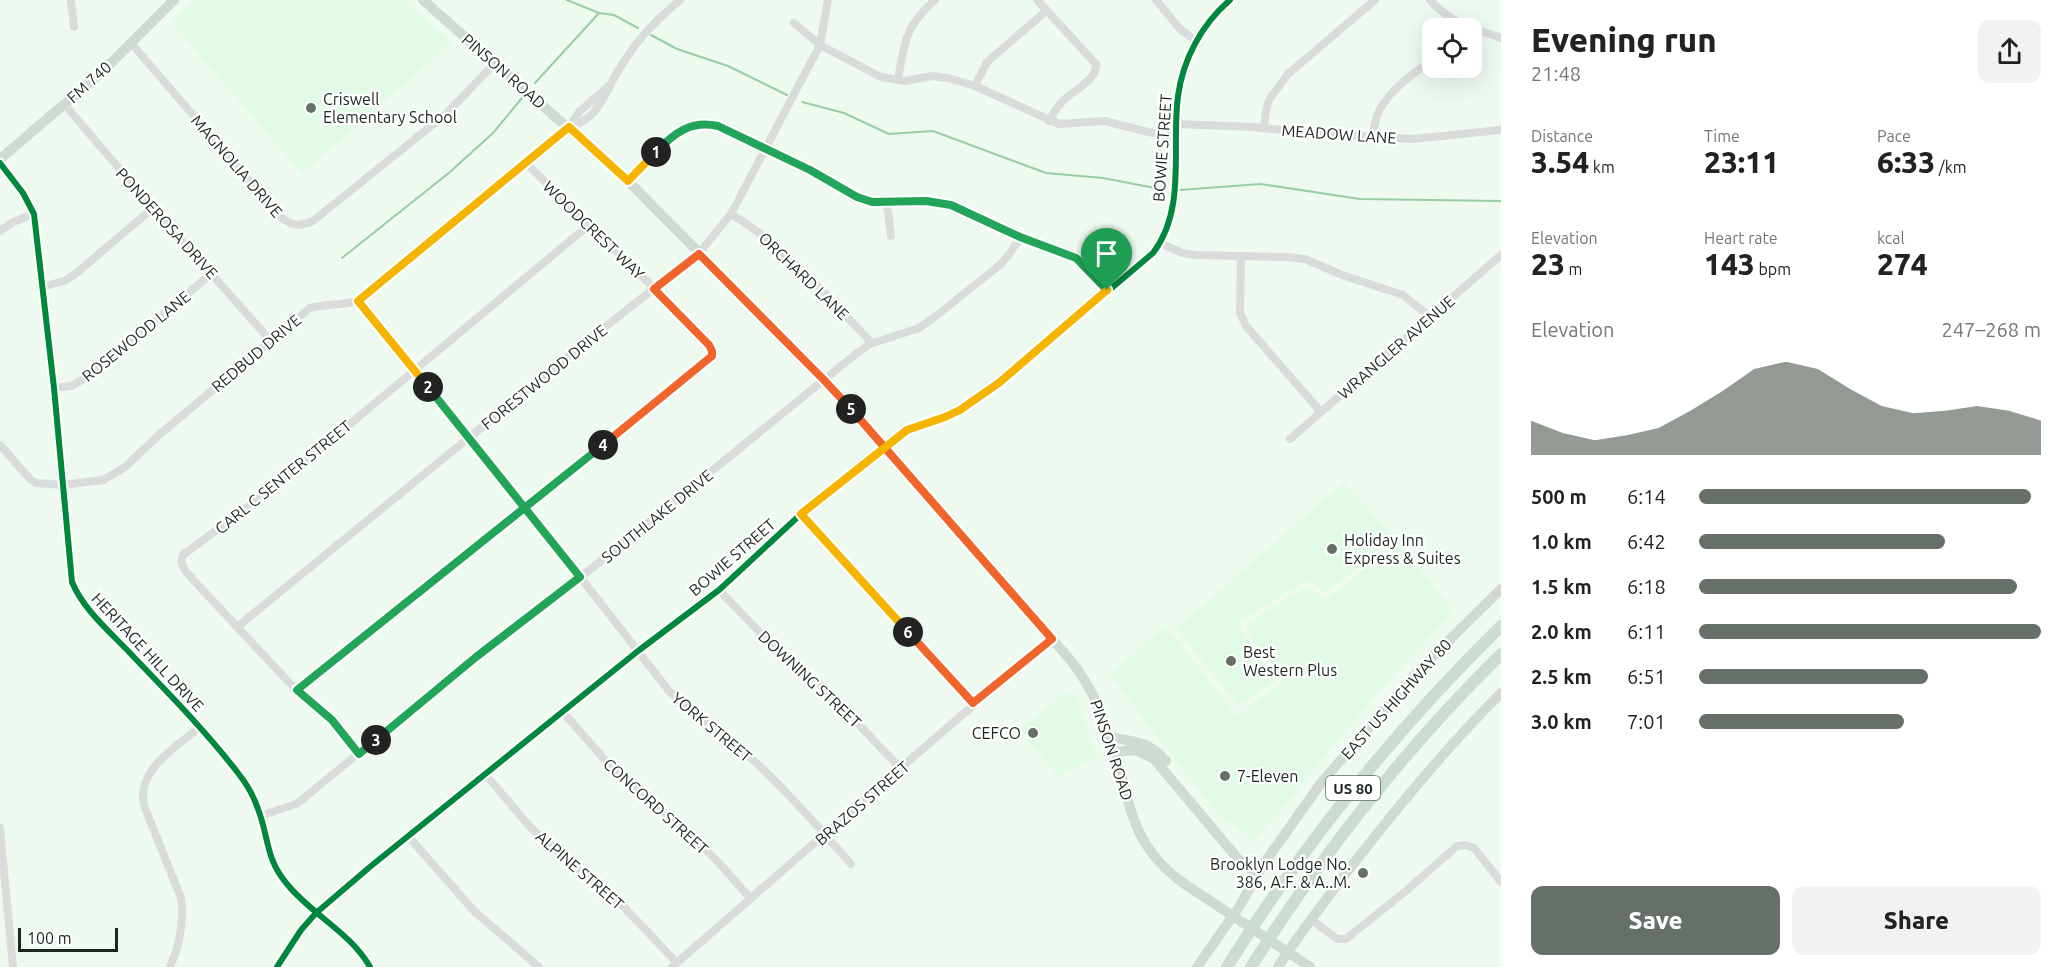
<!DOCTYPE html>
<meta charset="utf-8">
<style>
body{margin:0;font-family:Ubuntu,sans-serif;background:#f2f2f2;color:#222;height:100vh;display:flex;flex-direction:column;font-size:22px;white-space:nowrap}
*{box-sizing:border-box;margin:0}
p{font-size:20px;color:#767676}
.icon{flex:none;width:33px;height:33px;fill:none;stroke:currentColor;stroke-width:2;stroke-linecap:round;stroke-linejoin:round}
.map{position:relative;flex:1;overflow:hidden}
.drawer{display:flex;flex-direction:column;background:#fff;width:570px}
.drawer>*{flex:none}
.tools{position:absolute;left:1422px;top:18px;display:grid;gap:12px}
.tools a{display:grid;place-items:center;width:60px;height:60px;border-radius:12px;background:#fff;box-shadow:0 6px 24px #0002;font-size:30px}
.scale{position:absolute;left:18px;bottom:15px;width:100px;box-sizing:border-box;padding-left:6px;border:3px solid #1c261e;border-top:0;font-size:16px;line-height:21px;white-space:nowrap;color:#1c261e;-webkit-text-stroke:4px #fff;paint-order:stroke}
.pin{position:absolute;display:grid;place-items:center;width:51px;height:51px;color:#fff;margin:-62px -26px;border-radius:50% 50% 50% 0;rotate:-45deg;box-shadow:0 0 6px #0007}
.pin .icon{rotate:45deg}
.km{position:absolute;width:30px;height:30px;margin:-15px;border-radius:50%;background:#222;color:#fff;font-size:16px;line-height:30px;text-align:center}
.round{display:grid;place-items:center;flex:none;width:63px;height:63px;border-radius:12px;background:#f2f2f2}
.head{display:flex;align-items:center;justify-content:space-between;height:102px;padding:0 30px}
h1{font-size:33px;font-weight:800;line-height:45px}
.metrics{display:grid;grid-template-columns:repeat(3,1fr);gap:9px;height:102px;padding:6px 30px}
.metrics div{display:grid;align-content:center}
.metrics b{font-size:30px;font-weight:800}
.metrics small{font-size:16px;font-weight:400}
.metrics p{font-size:16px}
.chart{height:168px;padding:12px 30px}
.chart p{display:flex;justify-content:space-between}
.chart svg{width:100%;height:108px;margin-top:6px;fill:#667068;opacity:.7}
.action{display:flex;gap:12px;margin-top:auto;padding:12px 30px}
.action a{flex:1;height:69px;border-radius:12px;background:#667068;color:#fff;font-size:24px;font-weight:800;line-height:69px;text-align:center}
.action a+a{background:#f2f2f2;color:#222}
ul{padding:0 30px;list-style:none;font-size:20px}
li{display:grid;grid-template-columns:96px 72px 1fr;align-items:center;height:45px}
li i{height:15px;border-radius:8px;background:#667068}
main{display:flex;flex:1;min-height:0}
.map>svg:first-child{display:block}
.built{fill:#e2fbe6}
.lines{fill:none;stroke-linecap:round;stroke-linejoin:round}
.stream{stroke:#9acda4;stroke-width:2}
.minor{stroke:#dadcdb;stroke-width:8}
.major{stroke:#d0dad2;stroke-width:10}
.highway{stroke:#cddcd1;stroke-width:12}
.cycleway-casing{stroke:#fff;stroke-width:10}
.cycleway{stroke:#00873e;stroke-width:6}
.split-1-casing{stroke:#fff;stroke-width:12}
.split-2-casing{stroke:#fff;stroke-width:12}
.split-3-casing{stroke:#fff;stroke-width:12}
.split-4-casing{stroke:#fff;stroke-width:12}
.split-5-casing{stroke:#fff;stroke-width:12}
.split-6-casing{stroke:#fff;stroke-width:12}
.split-7-casing{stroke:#fff;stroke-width:12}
.split-1{stroke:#22a559;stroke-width:8}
.split-2{stroke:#f5b400;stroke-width:8}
.split-3{stroke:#22a559;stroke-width:8}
.split-4{stroke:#22a559;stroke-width:8}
.split-5{stroke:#f0652b;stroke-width:8}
.split-6{stroke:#f0652b;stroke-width:8}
.split-7{stroke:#f5b400;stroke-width:8}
.poi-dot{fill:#667068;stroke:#fff;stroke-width:2}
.labels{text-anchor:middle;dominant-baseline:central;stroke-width:4.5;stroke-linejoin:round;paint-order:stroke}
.shield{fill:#fff;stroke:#606762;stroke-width:1.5}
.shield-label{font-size:15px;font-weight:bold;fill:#1c261e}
.street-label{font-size:16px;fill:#1c261e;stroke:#fff}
.poi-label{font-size:16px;fill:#1c261e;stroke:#fff;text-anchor:start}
</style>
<main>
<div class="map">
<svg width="1501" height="967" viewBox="0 0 1501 967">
<rect width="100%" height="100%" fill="#eefaf0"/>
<g class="built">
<polygon points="195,0 404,0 452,42 302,174 171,22"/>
<polygon points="1344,482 1394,538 1325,593 1308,580 1237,624 1275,680 1239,706 1176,629"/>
<polygon points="1398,543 1454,610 1371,701 1255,841 1219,816 1109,674 1166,626 1237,716 1283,682 1244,626 1305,586 1326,599"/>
<polygon points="1068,691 1077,698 1097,756 1059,777 1019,730"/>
</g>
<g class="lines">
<g class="stream">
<polyline points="567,0 599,13 614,15 638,28"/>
<polyline points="651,35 677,49 728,66 787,95"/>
<polyline points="535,83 599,13"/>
<polyline points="802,102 844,113 889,134 933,131 1046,173 1103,178 1165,190"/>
<polyline points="1179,190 1261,184 1360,199 1501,201"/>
<polyline points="342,258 450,172 493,133 522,98"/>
</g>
<g class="minor">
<polyline points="71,0 74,27"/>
<path d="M1037 0 1096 64C1097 81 1073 90 1063 101 1057 107 1053 114 1049 121"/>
<polyline points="1156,0 1180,29 1196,41"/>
<path d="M1430 0C1451 23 1472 28 1501 38"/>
<polyline points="794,23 820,45 881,77 905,81 933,76 948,78 975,86 1059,124 1105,121 1148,132 1177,137"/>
<path d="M131 43 279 215C290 226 299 227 313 221L446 114 494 64"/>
<path d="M898 80C904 44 905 26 935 0"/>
<polyline points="975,86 987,62 1046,11"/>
<polyline points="64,104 153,208 270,340"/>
<polyline points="1177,124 1253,127 1310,133 1413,139 1501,130"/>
<path d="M570 127C592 120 600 106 610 86 615 75 622 64 629 54 643 33 661 16 680 0"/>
<polyline points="1264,128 1266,111 1269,100 1288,74 1375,0"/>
<path d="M1373 137C1374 129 1375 120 1378 113 1386 94 1414 71 1432 61"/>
<path d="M0 163 23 193 34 214 54 388 72 582C83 609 109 631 129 652 166 691 205 730 238 773 246 783 254 797 258 809 269 837 265 858 287 884 312 915 350 932 370 967"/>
<polyline points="628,181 669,138 688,127 709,124 718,126 767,149 810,170 857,197 872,203 926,201 951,205 1020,237 1076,258 1107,290"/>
<polyline points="887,203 891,236"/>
<path d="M731 214C784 245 829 299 872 343"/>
<polyline points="0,231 13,222 34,214"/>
<polyline points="1160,243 1182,253 1195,255 1287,257 1305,259 1342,275 1403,295 1430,317"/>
<polyline points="1241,257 1240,313 1246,326 1321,412"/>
<polyline points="42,287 64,281 74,275 153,208"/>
<path d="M358 301 525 506 669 691C694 716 725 735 752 759 787 791 819 828 851 864"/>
<polyline points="54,388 71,386 93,374 212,273"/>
<polyline points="1290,439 1501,255"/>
<path d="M0 445 30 479 36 483 62 485 103 480 125 467 159 435 310 308C326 304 342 305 358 301L569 127 579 112 610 85"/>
<polyline points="801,514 973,703"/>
<polyline points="719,590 769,642 824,688 901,769"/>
<polyline points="237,627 586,342 699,253 731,214 820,45 828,0"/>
<polyline points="296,690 712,356 712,350 709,345 655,289 526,163"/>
<polyline points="563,712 611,767 696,840 719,863 751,899"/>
<path d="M359 754 332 720 296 690 186 572C182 565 180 562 183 555L272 489 589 225"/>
<polyline points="485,774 531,828 581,872 621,904 677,963"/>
<polyline points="260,816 296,804 309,794 476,657 596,565 852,357 870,344 919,328 936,316 1001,264 1011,252 1020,237"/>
<polyline points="0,828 13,967"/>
<polyline points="408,836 475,912 539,967"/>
<polyline points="1311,919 1337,939 1346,939 1406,891 1457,846 1466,845 1474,848 1501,882"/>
<path d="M170 967C180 945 184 922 181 898L145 808C133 772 176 747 200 727"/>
<path d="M277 967 301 930 316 913 371 866 638 651 719 590 801 514 907 430 946 417 960 410 1001 382 1153 253C1187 208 1171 147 1178 96 1183 59 1202 24 1230 0"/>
<path d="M672 967C799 857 924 745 1052 639"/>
</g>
<g class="major">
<path d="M423 0 628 181 819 374 1067 656C1099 693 1110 737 1123 782 1128 801 1133 822 1143 839 1152 856 1168 872 1183 883L1310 967"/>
<polyline points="0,159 101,73 174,0"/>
<path d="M1109 736C1136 744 1146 739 1166 761"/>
<polyline points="1114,752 1136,750 1154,759 1239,860 1257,874"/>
<polyline points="1197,967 1239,907 1263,865 1321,783 1419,670 1501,589"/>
<path d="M1278 967C1300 932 1326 900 1351 867 1398 806 1447 747 1501 693"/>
</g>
<g class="highway">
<path d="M1227 967C1305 842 1396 729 1501 626"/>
<path d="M1251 967C1322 854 1406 748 1501 654"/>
</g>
<g class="cycleway-casing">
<g id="cycleway">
<path d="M0 163 23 193 34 214 54 388 72 582C83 609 109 631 129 652 166 691 205 730 238 773 246 783 254 797 258 809 269 837 265 858 287 884 312 915 350 932 370 967"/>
<path d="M277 967 301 930 316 913 371 866 638 651 719 590 801 514 907 430 946 417 960 410 1001 382 1153 253C1187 208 1171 147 1178 96 1183 59 1202 24 1230 0"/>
</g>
</g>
<use href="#cycleway" class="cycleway"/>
</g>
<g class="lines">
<g class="split-1-casing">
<path id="split-1" d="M656 152C674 133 691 120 718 126L810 170 857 197 872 202 926 201 951 205 1020 237 1076 258 1107 290"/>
</g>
<g class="split-2-casing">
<polyline id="split-2" points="428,387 358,301 569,127 628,181 656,152"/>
</g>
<g class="split-3-casing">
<polyline id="split-3" points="376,740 476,657 580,577 428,387"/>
</g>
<g class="split-4-casing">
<polyline id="split-4" points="376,740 359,754 332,720 297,690 603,445"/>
</g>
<g class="split-5-casing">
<polyline id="split-5" points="603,445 712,356 712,351 709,345 654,289 699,254 824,380 851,409"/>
</g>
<g class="split-6-casing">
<polyline id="split-6" points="851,409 1052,639 973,703 908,632"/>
</g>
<g class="split-7-casing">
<polyline id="split-7" points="908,632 801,514 907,430 945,417 960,410 1000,382 1107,290"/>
</g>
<use href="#split-1" class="split-1"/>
<use href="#split-2" class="split-2"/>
<use href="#split-3" class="split-3"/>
<use href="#split-4" class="split-4"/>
<use href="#split-5" class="split-5"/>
<use href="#split-6" class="split-6"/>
<use href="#split-7" class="split-7"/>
</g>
<g class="poi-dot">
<circle cx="311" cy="108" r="6"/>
<circle cx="1332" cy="549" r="6"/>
<circle cx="1231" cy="661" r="6"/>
<circle cx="1033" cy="733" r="6"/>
<circle cx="1225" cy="776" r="6"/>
<circle cx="1363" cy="873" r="6"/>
</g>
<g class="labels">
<rect class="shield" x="1326" y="776" width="54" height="24" rx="4.5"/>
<g class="shield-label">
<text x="1353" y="788">US 80</text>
</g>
<g class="street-label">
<text transform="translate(504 71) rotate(41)">PINSON ROAD</text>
<text transform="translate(89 82) rotate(-42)">FM 740</text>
<text transform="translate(1339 134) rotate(4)">MEADOW LANE</text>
<text transform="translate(1162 148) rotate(-86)">BOWIE STREET</text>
<text transform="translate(237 166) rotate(49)">MAGNOLIA DRIVE</text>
<text transform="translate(167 223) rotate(48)">PONDEROSA DRIVE</text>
<text transform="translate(594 230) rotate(44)">WOODCREST WAY</text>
<text transform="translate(804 276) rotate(44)">ORCHARD LANE</text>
<text transform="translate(136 336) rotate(-39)">ROSEWOOD LANE</text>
<text transform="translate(1396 347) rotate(-41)">WRANGLER AVENUE</text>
<text transform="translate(256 353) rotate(-40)">REDBUD DRIVE</text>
<text transform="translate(544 377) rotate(-39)">FORESTWOOD DRIVE</text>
<text transform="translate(283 477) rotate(-39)">CARL C SENTER STREET</text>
<text transform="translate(657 516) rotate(-39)">SOUTHLAKE DRIVE</text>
<text transform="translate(732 557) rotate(-41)">BOWIE STREET</text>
<text transform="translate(148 652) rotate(47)">HERITAGE HILL DRIVE</text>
<text transform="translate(810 679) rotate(43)">DOWNING STREET</text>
<text transform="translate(1396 699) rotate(-48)">EAST US HIGHWAY 80</text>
<text transform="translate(712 727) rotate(40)">YORK STREET</text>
<text transform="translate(1112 750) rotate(72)">PINSON ROAD</text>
<text transform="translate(862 803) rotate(-41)">BRAZOS STREET</text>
<text transform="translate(656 806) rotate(42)">CONCORD STREET</text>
<text transform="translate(580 870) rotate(41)">ALPINE STREET</text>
</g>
<g class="poi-label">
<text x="323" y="99">Criswell<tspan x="323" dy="18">Elementary School</tspan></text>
<text x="1344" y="540">Holiday Inn<tspan x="1344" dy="18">Express &amp; Suites</tspan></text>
<text x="1243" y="652">Best<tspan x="1243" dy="18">Western Plus</tspan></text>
<text x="1021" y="733" text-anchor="end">CEFCO</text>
<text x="1237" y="776">7-Eleven</text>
<text x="1351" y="864" text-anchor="end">Brooklyn Lodge No.<tspan x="1351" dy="18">386, A.F. &amp; A..M.</tspan></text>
</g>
</g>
</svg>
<div class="tools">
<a><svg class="icon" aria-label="locate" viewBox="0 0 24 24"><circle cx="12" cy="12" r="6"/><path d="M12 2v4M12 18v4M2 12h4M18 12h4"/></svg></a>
</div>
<div class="scale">100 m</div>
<div class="pin" style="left:1107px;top:290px;background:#1e9e55"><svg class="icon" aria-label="arrive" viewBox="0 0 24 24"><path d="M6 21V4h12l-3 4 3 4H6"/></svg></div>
<b class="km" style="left:656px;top:152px">1</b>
<b class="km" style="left:428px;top:387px">2</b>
<b class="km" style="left:376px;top:740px">3</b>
<b class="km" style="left:603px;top:445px">4</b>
<b class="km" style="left:851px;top:409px">5</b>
<b class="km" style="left:908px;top:632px">6</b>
</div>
<section class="drawer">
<div class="head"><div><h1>Evening run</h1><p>21:48</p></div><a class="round"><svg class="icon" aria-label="share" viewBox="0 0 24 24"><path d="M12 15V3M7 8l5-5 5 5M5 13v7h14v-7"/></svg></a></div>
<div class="metrics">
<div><p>Distance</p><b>3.54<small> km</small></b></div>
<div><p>Time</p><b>23:11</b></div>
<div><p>Pace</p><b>6:33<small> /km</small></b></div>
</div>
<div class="metrics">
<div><p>Elevation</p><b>23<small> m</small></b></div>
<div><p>Heart rate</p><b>143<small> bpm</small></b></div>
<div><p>kcal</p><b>274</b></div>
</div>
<div class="chart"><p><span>Elevation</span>247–268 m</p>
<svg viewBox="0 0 160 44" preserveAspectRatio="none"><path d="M0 44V30L10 35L20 38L30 36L40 33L50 26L60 18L70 9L80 6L90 9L100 17L110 24L120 27L130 26L140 24L150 26L160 30V44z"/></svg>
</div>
<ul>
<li><b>500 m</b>6:14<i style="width:97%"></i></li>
<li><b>1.0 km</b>6:42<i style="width:72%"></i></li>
<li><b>1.5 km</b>6:18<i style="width:93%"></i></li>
<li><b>2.0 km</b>6:11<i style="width:100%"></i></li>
<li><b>2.5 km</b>6:51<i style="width:67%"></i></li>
<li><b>3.0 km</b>7:01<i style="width:60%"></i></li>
</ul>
<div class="action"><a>Save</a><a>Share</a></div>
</section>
</main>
